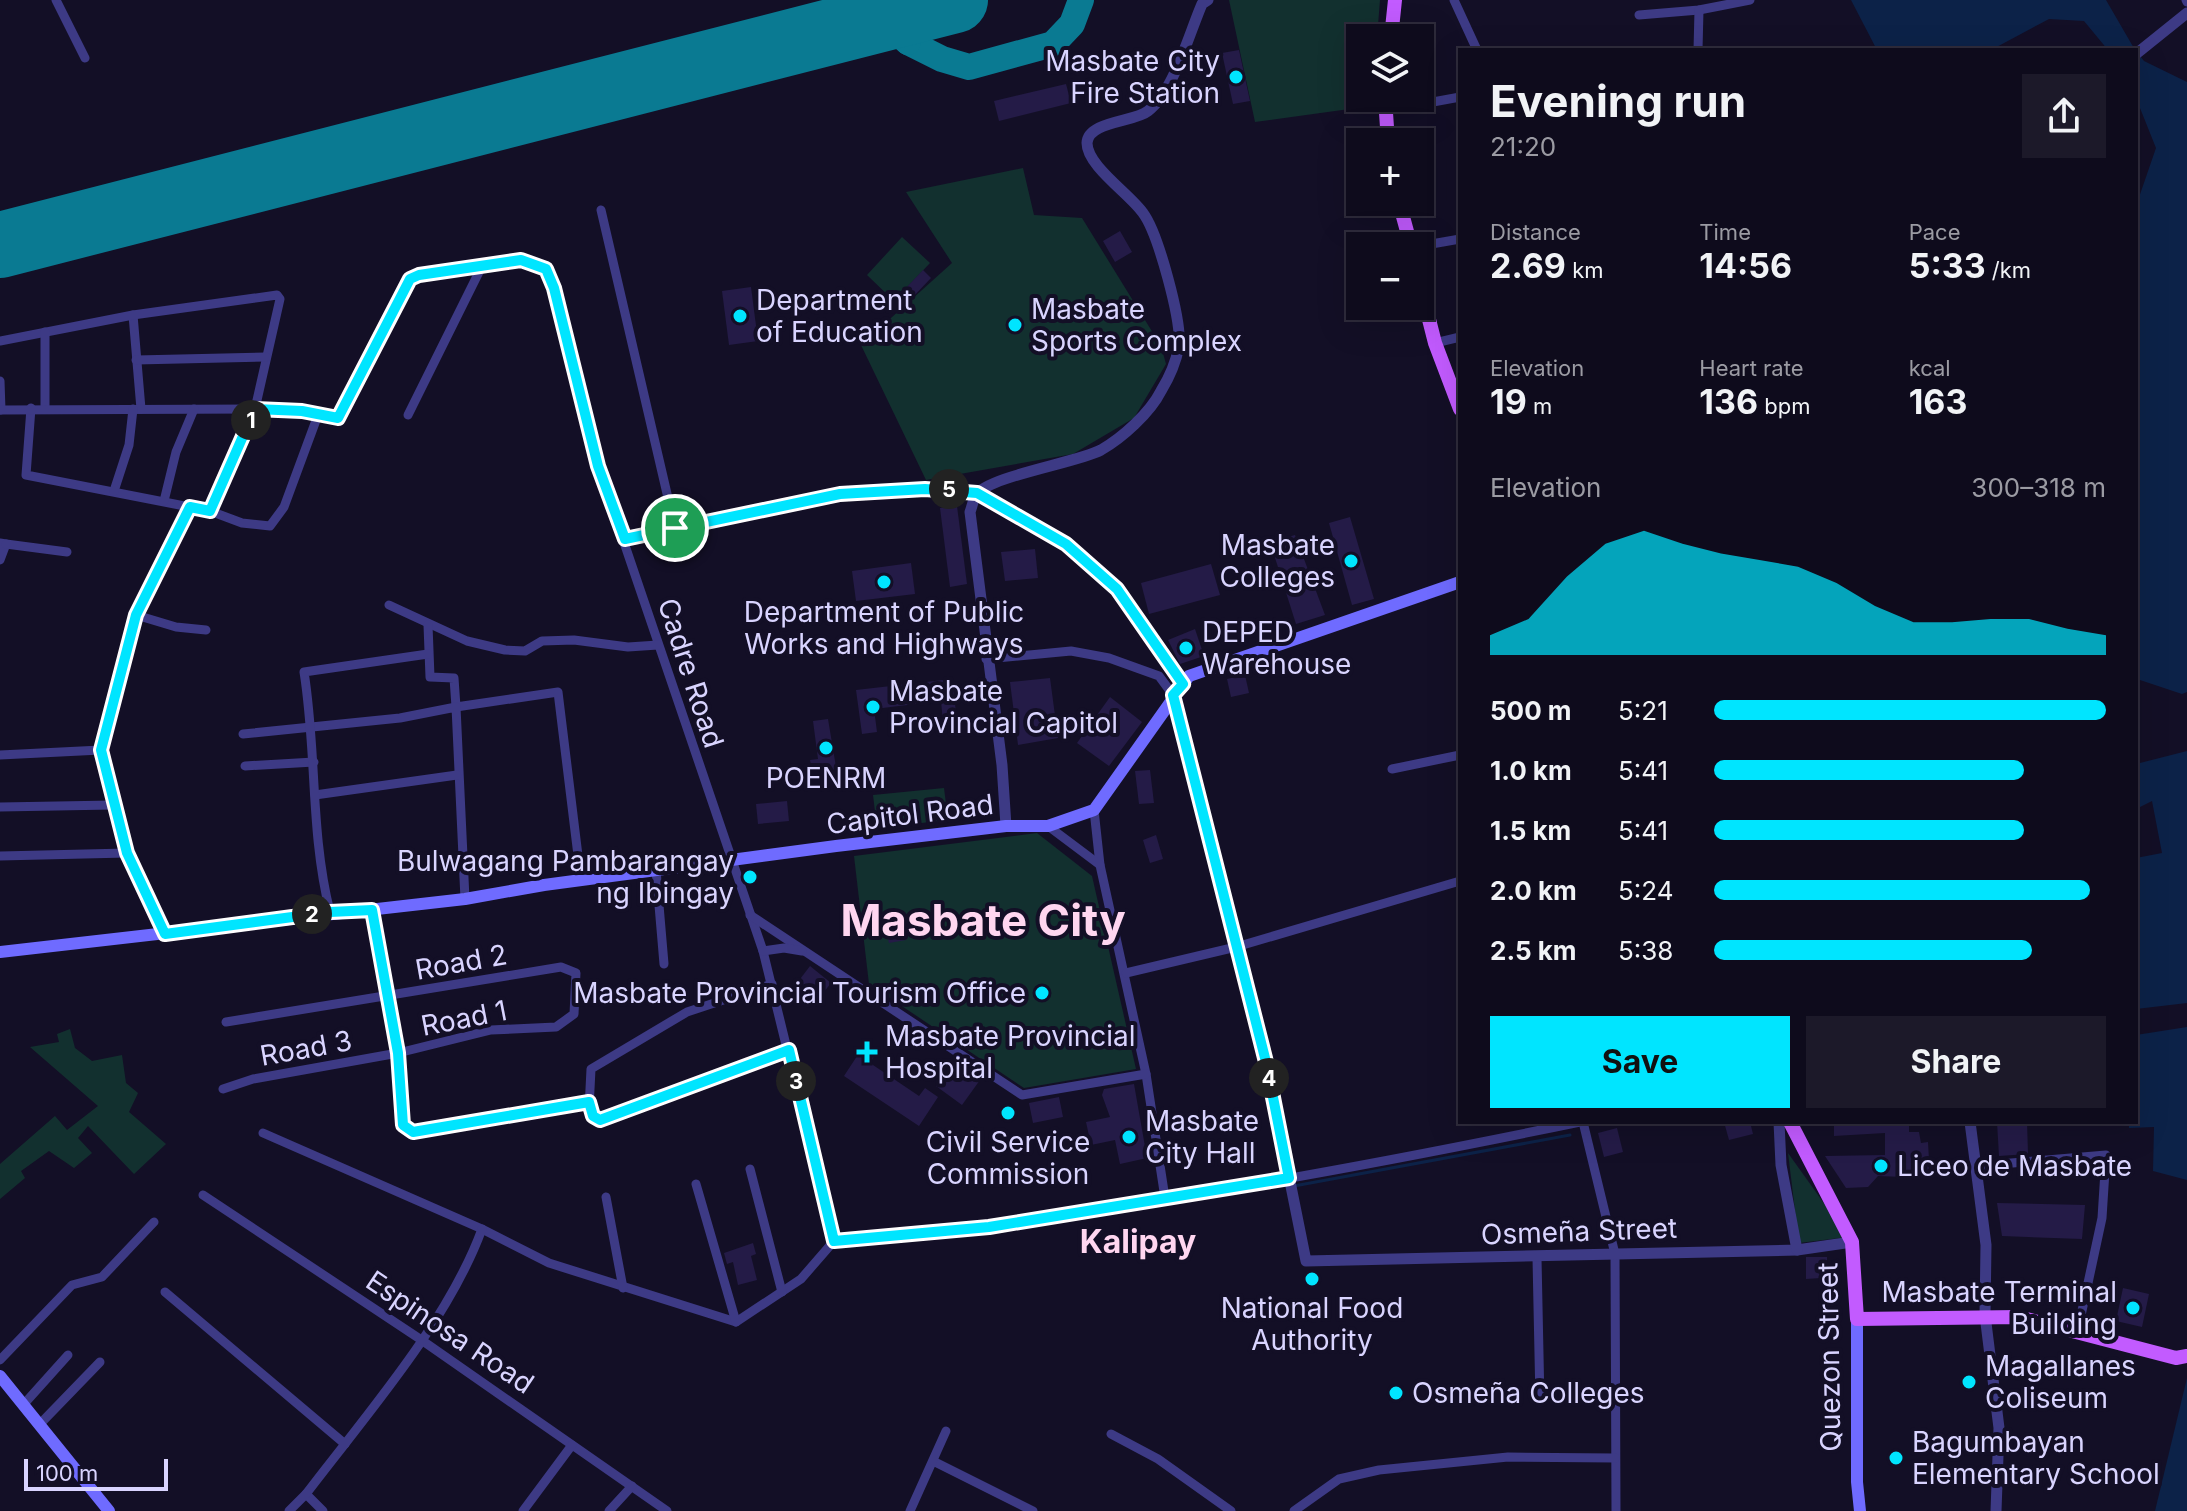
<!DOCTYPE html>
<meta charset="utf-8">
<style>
body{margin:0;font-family:Inter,sans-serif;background:#1c1929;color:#f1f3f6;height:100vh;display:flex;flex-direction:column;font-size:30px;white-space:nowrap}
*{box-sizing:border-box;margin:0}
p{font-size:26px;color:#9b9ba3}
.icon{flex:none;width:44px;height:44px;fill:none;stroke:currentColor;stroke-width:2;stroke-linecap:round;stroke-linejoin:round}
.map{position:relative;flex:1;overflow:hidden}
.details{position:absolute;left:1458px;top:48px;width:680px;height:1076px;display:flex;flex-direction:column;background:#0e0b1c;border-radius:0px;box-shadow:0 8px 32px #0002,0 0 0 2px #2e2b3b}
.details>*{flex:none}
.fabs{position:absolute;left:1346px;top:24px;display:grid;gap:16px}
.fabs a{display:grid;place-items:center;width:88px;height:88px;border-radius:0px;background:#0e0b1c;box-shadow:0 8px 32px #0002,0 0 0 2px #2e2b3b;font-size:40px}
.scale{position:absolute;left:24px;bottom:20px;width:144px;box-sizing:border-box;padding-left:8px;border:4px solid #d9d4ff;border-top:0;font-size:22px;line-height:28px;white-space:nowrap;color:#d9d4ff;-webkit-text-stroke:6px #130f26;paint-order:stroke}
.pin{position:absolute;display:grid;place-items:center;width:68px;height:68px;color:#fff;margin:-34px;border:4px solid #fff;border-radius:50%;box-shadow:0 2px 8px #0007}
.km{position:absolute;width:40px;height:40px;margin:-20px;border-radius:50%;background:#222;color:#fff;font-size:22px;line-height:40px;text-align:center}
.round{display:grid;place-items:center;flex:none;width:84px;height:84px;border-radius:0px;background:#1c1929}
.head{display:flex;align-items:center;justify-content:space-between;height:136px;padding:0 32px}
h1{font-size:44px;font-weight:700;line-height:60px}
.stats{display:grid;grid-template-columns:repeat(3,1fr);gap:12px;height:136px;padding:8px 32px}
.stats div{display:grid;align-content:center}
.stats b{font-size:34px;font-weight:700}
.stats small{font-size:22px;font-weight:400}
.stats p{font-size:22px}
.chart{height:224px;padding:16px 32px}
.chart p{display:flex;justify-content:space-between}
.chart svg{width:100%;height:144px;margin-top:8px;fill:#00e5ff;opacity:.7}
.primary-button{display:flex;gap:16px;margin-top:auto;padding:16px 32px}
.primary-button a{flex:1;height:92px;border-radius:0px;background:#00e5ff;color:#111;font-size:32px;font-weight:700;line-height:92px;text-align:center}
.primary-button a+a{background:#1c1929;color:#f1f3f6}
ul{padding:0 32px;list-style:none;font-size:26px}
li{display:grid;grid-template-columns:128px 96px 1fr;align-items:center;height:60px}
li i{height:20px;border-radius:10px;background:#00e5ff}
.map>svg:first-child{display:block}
.green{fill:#12302f}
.water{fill:#0c2248}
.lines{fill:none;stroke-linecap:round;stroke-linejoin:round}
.stream{stroke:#0c2248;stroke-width:3}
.taxiway{stroke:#0a7a92;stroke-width:26}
.runway{stroke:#0a7a92;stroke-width:66}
.building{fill:#241b47}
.minor{stroke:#3d3a85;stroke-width:9}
.tertiary{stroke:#3d3a85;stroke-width:11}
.secondary{stroke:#6f6bff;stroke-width:12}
.primary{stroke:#c25bff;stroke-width:14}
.route-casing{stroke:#fff;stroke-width:16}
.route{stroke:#00e5ff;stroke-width:10}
.poi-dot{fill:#00e5ff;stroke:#130f26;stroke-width:3}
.labels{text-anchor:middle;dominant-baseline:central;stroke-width:8;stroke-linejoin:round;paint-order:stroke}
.poi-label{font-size:28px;fill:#d9d4ff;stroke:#130f26;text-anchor:start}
.street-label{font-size:28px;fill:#d9d4ff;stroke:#130f26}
.quarter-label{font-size:32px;font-weight:bold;fill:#ffd6f0;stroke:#130f26}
.town-label{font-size:44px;font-weight:bold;fill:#ffd6f0;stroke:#130f26}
</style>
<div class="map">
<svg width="2187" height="1511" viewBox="0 0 2187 1511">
<rect width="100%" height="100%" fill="#130f26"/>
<g class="green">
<polygon points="1229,0 1380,0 1377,38 1360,38 1360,98 1372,98 1371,106 1255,122"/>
<polygon points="1023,168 1034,215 1082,218 1161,346 1166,364 1134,418 1073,454 926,480 861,345 952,263 906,192"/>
<polygon points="902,237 930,263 894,301 867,275"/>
<polygon points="944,788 948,820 877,828 873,795"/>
<polygon points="1037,833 1092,876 1136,1069 1024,1088 869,984 854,856"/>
<polygon points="70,1029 75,1048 92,1061 122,1055 126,1083 138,1093 129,1112 166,1144 134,1174 88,1126 78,1138 92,1153 74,1168 49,1151 21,1171 25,1178 0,1199 0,1164 55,1116 67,1130 98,1106 30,1047 59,1042 57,1034"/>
<polygon points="1788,1153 1848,1237 1799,1243"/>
</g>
<g class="water">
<polygon points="1851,0 2106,0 2135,50 2108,50 2084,21 2049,19 1991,50 1877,50"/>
<polygon points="2136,51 2144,61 2187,82 2187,692 2182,694 2140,680 2136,675 2136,206 2156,148 2136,98"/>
<polygon points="2187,751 2187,1003 2136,1009 2136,858 2162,853 2152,801 2136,809 2136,764"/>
<polygon points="2187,1027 2187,1180 2153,1171 2154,1127 2129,1128 2129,1122 2136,1122 2136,1035"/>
<polygon points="2187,1378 2187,1511 2155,1511"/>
</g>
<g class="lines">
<polyline class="stream" points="1294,1186 1570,1135"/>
<g class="taxiway">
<polyline points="881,19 908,42 942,59 969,67 1053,44 1072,24 1081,0"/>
<polyline points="908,42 906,28 913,11"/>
</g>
<polyline class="runway" points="0,245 955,0"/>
</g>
<g class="building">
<polygon points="1239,50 1250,101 1233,104 1222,53"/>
<polygon points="1066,84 1071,103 999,121 994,101"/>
<polygon points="1120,231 1132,252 1115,262 1103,241"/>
<polygon points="923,270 931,278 912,298 904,290"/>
<polygon points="751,287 758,341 729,345 722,291"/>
<polygon points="957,506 967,584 950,587 940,508"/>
<polygon points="1350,517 1374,599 1352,605 1329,523"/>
<polygon points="1295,535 1325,615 1296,624 1270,542"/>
<polygon points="1035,549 1038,578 1005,581 1001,552"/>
<polygon points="911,563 915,594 856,601 852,571"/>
<polygon points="1211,564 1220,595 1149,614 1141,583"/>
<polygon points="1195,629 1204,656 1180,664 1168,640"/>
<polygon points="1245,675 1249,693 1231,697 1227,679"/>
<polygon points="1050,678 1058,738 1018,745 1010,682"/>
<polygon points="952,679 957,721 943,722 941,701 874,709 877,732 862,734 856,690"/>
<polygon points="1110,697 1142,722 1109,766 1077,743"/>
<polygon points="828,719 837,773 813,776 810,760 818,759 813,721"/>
<polygon points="1150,770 1154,803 1139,804 1135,771"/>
<polygon points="787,801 789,821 758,824 756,804"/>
<polygon points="1156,835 1163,859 1150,863 1143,840"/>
<polygon points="901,911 906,940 889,943 882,914"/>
<polygon points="810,966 831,983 812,1007 791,991"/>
<polygon points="863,1047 875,1055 870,1063 919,1096 925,1088 938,1097 919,1126 844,1076"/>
<polygon points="954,1062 980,1080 962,1105 936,1086"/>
<polygon points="1134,1084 1147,1158 1120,1164 1115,1140 1091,1145 1086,1122 1110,1117 1102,1095 1104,1089"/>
<polygon points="1059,1097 1063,1117 1033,1123 1029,1103"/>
<polygon points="1724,1122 1750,1122 1753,1134 1729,1140"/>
<polygon points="1834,1122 1909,1122 1909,1132 1919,1132 1921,1143 1928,1142 1930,1178 1878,1176 1868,1187 1846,1188 1825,1156 1885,1155 1885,1133 1834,1136"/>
<polygon points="1997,1122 2027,1122 2028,1154 1999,1156"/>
<polygon points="1617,1128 1623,1152 1604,1157 1598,1133"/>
<polygon points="1997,1203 2085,1205 2082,1239 2002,1236"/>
<polygon points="753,1243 756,1254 751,1256 757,1280 738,1285 733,1262 727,1264 724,1253"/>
<polygon points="1806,1257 1827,1257 1827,1272 1822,1272 1821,1278 1806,1279"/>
<polygon points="2123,1288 2149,1294 2142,1327 2116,1321"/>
</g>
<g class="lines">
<g class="minor">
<polyline points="56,0 85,58"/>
<polyline points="1454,0 1477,50"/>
<polyline points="2186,0 2187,2"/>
<polyline points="1639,15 1699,10 1750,0"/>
<polyline points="1698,50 1699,10"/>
<polyline points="1384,111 1460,97"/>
<polyline points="601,210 675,528"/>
<polyline points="1420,246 1460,239"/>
<polyline points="133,315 141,409"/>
<polyline points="0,341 133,315 277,295 280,299 255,409 210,511 242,523 270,526 284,507 318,415"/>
<polyline points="1435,343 1460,337"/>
<polyline points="136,360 266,357"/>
<polyline points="0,381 1,410"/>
<polyline points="31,408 26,475 210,511"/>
<polyline points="45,409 45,332"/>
<polyline points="0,410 255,409 302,411 338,418 410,279 419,275 521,260 546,269 554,288 598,466 763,951 834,1241"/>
<polyline points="408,415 482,266"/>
<polyline points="114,491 129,445 133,409"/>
<polyline points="164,501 176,452 194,409"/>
<polyline points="190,507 136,615 176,627 206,630"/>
<polyline points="625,539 840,494 925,489 977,493 1066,544 1117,589 1183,684"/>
<polyline points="0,543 6,544 0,560"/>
<polyline points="6,544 67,552"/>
<polyline points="389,605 467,641 505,650 525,651 542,641 574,640 628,647 658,645"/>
<polyline points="136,615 101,750 127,853 165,934"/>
<polyline points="428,625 430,677 454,678 456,707 558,692 581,880"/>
<polyline points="986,659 1071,651 1109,658 1159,676 1173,695"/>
<polyline points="243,734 400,718 456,707 465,899"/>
<polyline points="0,755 101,750"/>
<polyline points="245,766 314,762"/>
<polyline points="1392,769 1460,755"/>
<polyline points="315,795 457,775"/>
<polyline points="0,807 113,805"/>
<polyline points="1094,810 1100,865 1146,1074 1165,1198"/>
<polyline points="1048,826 1100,865"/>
<polyline points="0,856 127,853"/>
<polyline points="656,870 664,964"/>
<path d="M330 912C310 832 317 753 304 672L428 654"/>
<polyline points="750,915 1022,1095 1146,1074"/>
<polyline points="763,951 784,948 802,951"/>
<polyline points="1126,973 1236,947 1460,881"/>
<polyline points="772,984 687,1012 591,1069 589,1109 600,1120 789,1050"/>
<polyline points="226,1022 561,967 576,973 574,1014 556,1027 491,1030 398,1053 372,910"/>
<polyline points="223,1089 253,1079 398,1053 403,1125 413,1132 589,1102"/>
<polyline points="1583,1122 1615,1254 1616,1511"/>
<polyline points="263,1133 482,1229 549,1263 736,1322 801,1279 834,1241"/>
<polyline points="1977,1166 2106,1155 2102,1218 2077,1334"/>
<polyline points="750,1169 782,1292"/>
<polyline points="696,1184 736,1322"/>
<polyline points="203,1195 420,1339 667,1511"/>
<polyline points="606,1197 623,1288"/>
<path d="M834 1241C1085 1218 1333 1173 1580 1122"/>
<polyline points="1537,1258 1540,1402"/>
<polyline points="165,1292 345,1444"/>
<polyline points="0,1360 72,1285 102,1277 154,1222"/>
<polyline points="24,1404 68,1355"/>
<polyline points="40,1424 100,1362"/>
<polyline points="1111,1434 1158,1459 1231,1511"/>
<polyline points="935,1462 1033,1511"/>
<polyline points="306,1494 323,1511"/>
<path d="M289 1511 306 1494C366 1415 448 1322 482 1229"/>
<polyline points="523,1511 572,1445"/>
<polyline points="609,1511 632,1486"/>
<polyline points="910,1511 946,1431"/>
<polyline points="1294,1511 1339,1479 1379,1470 1508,1457 1615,1458"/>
</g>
<g class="tertiary">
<polyline points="2136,54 2187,13"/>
<polyline points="1173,695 1266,1062 1306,1261 1797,1250 1852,1242"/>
<path d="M1006 826 1002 765 970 512C972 507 973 500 976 495 989 476 1076 463 1101 450 1122 438 1150 413 1161 391 1169 378 1176 362 1179 346 1182 321 1158 233 1143 213 1130 194 1087 166 1087 143 1088 121 1135 122 1148 111 1173 93 1189 34 1202 4L1208 0"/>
<polyline points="1779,1122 1781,1165 1797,1250"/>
<polyline points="1970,1122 1986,1245 1985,1315 1999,1428 1996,1511"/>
</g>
<g class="secondary">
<polyline points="0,952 465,899 544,885 836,846 1006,826 1048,826 1094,810 1189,676 1460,582"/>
<polyline points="1857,1319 1857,1482 1860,1511"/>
<polyline points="0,1376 109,1511"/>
</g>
<g class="primary">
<polyline points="1391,38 1395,0"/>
<polyline points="1385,98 1388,142"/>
<polyline points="1399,202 1411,246"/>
<polyline points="1420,284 1435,343 1460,409"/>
<polyline points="1790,1122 1852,1242 1857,1319 2019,1317 2176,1358 2187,1356"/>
</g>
</g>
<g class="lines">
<g class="route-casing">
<polygon id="route" points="521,260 546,269 554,288 598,466 625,539 840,494 925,489 977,493 1066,544 1117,589 1183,684 1173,695 1266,1062 1289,1178 989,1227 834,1241 789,1050 600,1120 593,1116 589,1102 413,1132 403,1125 398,1053 372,910 330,912 165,934 127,853 101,750 136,615 190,507 210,511 255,409 302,411 338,418 410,279 419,275"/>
</g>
<use href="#route" class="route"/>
</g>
<g class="poi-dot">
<circle cx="1236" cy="77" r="8"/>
<circle cx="740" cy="316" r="8"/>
<circle cx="1015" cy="325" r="8"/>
<circle cx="1351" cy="561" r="8"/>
<circle cx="884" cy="582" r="8"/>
<circle cx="1186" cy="648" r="8"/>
<circle cx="873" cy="707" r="8"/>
<circle cx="826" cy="748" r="8"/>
<circle cx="750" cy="877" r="8"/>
<circle cx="1042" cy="993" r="8"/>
<path d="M863 1040h8v8h8v8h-8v8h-8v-8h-8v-8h8z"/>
<circle cx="1008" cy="1113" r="8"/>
<circle cx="1129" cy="1137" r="8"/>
<circle cx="1881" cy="1166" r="8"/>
<circle cx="1312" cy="1279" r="8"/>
<circle cx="2133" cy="1308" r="8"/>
<circle cx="1969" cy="1382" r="8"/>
<circle cx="1396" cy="1393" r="8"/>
<circle cx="1896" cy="1458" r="8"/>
</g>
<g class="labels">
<g class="poi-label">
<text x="1220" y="61" text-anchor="end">Masbate City<tspan x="1220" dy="32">Fire Station</tspan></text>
<text x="756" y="300">Department<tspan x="756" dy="32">of Education</tspan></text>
<text x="1031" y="309">Masbate<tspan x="1031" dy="32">Sports Complex</tspan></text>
<text x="1335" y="545" text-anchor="end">Masbate<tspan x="1335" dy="32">Colleges</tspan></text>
<text x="884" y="612" text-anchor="middle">Department of Public<tspan x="884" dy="32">Works and Highways</tspan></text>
<text x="1202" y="632">DEPED<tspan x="1202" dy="32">Warehouse</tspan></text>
<text x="889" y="691">Masbate<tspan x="889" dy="32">Provincial Capitol</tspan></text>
<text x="826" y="778" text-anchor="middle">POENRM</text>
<text x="734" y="861" text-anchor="end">Bulwagang Pambarangay<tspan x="734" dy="32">ng Ibingay</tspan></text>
<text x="1026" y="993" text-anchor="end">Masbate Provincial Tourism Office</text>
<text x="885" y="1036">Masbate Provincial<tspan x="885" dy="32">Hospital</tspan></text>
<text x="1145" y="1121">Masbate<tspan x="1145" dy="32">City Hall</tspan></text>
<text x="1008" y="1142" text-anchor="middle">Civil Service<tspan x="1008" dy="32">Commission</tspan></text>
<text x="1897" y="1166">Liceo de Masbate</text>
<text x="2117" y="1292" text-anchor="end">Masbate Terminal<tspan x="2117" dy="32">Building</tspan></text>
<text x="1312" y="1308" text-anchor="middle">National Food<tspan x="1312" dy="32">Authority</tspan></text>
<text x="1985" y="1366">Magallanes<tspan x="1985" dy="32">Coliseum</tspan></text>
<text x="1412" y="1393">Osmeña Colleges</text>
<text x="1912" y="1442">Bagumbayan<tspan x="1912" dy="32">Elementary School</tspan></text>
</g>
<g class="street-label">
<text transform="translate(691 673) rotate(72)">Cadre Road</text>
<text transform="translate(910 814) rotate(-7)">Capitol Road</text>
<text transform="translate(461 962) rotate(-10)">Road 2</text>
<text transform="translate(464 1018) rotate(-11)">Road 1</text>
<text transform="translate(306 1048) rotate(-10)">Road 3</text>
<text transform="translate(1579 1231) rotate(-2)">Osmeña Street</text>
<text transform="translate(450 1332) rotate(34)">Espinosa Road</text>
<text transform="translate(1829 1357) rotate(-91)">Quezon Street</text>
</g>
<g class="quarter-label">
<text x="1138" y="1241">Kalipay</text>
</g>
<g class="town-label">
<text x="983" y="920">Masbate City</text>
</g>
</g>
</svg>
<div class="fabs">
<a><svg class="icon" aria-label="layers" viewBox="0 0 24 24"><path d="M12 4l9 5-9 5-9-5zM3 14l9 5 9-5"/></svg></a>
<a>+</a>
<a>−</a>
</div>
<div class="scale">100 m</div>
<div class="pin" style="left:675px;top:528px;background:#1e9e55"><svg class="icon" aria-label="arrive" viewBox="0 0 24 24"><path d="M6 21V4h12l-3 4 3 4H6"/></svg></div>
<b class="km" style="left:251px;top:420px">1</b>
<b class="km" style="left:312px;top:914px">2</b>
<b class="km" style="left:796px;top:1081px">3</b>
<b class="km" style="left:1269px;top:1078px">4</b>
<b class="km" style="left:949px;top:489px">5</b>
<section class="details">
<div class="head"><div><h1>Evening run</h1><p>21:20</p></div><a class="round"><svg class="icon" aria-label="share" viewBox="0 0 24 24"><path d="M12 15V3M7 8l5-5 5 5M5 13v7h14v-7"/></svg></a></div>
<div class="stats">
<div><p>Distance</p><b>2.69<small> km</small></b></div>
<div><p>Time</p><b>14:56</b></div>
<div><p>Pace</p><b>5:33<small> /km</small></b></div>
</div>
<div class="stats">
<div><p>Elevation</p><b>19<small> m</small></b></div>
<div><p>Heart rate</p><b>136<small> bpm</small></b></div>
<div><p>kcal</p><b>163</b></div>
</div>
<div class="chart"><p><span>Elevation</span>300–318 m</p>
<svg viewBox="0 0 160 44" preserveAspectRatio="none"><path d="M0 44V38L10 33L20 20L30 10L40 6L50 10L60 13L70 15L80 17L90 22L100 29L110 34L120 34L130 33L140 33L150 36L160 38V44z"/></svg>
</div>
<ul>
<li><b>500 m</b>5:21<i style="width:100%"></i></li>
<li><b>1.0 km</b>5:41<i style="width:79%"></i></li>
<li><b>1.5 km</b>5:41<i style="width:79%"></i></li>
<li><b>2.0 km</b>5:24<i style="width:96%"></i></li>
<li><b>2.5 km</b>5:38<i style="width:81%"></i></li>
</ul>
<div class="primary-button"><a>Save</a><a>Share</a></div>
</section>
</div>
